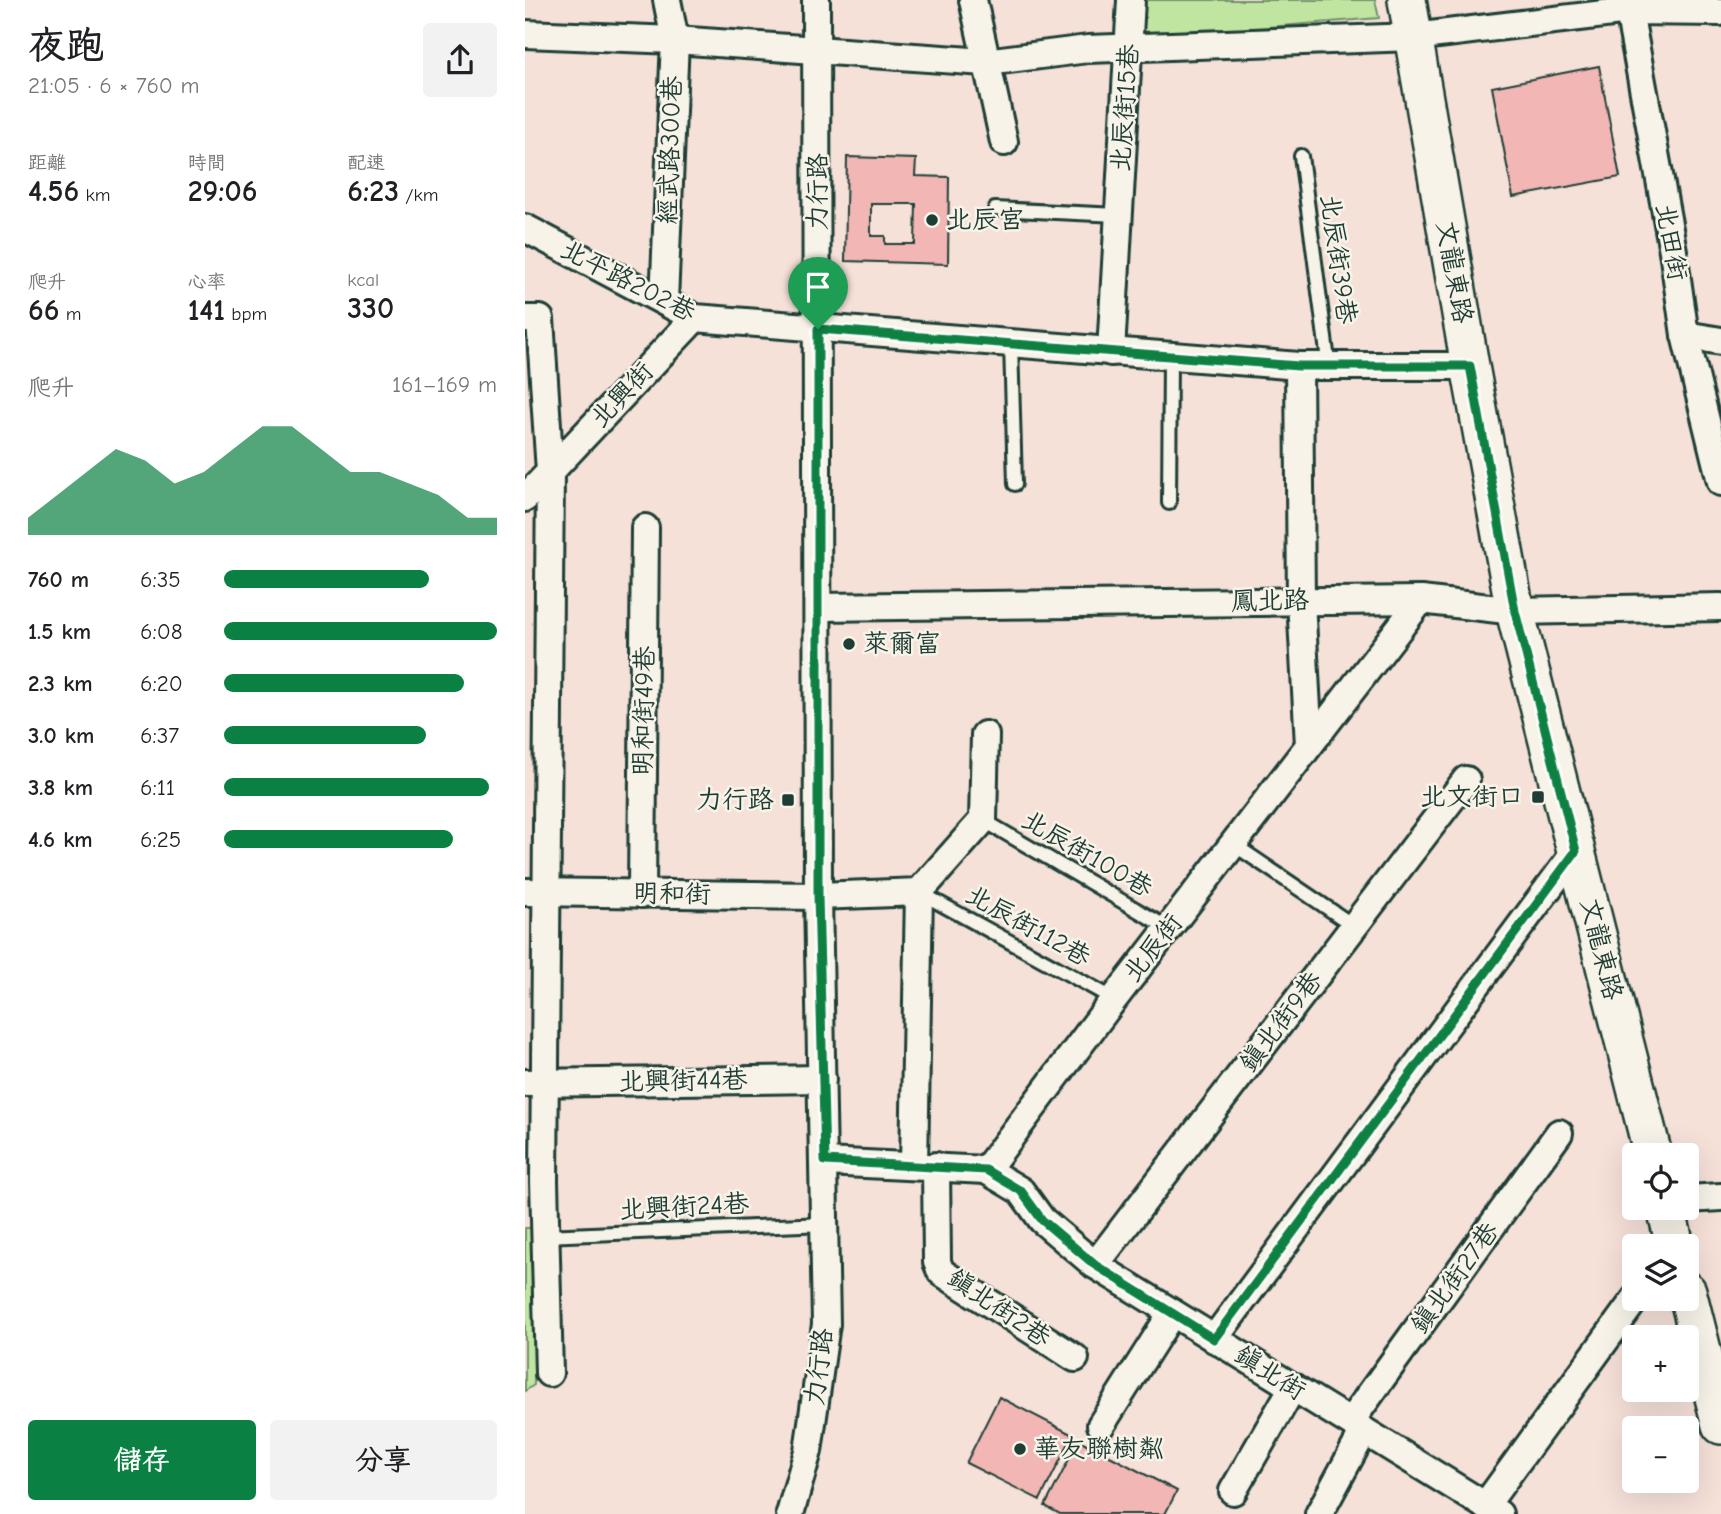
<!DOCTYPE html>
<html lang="zh-TW">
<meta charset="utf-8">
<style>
body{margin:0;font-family:"Comic Neue","LXGW WenKai TC",sans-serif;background:#f2f2f2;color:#202124;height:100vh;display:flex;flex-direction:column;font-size:26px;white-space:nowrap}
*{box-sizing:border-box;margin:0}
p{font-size:23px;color:#757577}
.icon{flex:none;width:38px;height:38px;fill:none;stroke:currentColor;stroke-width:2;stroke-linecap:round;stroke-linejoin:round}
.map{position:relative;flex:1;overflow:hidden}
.sheet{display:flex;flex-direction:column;background:#fff;width:525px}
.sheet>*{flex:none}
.buttons{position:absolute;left:1097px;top:1143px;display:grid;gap:14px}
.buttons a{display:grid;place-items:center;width:77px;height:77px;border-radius:7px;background:#fff;box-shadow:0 7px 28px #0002;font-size:35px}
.pin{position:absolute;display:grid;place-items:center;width:60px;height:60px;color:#fff;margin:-72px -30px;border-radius:50% 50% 50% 0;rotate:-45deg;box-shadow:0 0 7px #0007}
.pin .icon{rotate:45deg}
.round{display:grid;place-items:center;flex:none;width:74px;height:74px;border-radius:7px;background:#f2f2f2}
.headline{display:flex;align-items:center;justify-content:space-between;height:119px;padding:0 28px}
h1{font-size:38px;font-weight:600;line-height:52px}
.metrics{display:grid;grid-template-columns:repeat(3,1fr);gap:10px;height:119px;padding:7px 28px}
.metrics div{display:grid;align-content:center}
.metrics b{font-size:30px;font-weight:600}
.metrics small{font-size:19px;font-weight:400}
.metrics p{font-size:19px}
.chart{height:196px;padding:14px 28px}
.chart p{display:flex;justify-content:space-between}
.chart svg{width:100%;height:126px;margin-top:7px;fill:#0b8043;opacity:.7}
.primary-button{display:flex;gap:14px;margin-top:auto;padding:14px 28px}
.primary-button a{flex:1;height:80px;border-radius:7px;background:#0b8043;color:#fff;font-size:28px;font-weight:600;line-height:80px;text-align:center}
.primary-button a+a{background:#f2f2f2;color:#202124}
ul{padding:0 28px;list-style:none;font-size:23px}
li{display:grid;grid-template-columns:112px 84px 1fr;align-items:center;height:52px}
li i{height:18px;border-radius:9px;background:#0b8043}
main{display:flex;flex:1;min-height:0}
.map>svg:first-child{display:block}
.green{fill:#c0e5a0;stroke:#70916a;stroke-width:2}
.building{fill:#f2b7b5;stroke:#1f3d34;stroke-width:2;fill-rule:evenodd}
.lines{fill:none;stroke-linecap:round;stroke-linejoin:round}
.lane-casing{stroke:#1f3d34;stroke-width:18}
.street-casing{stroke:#1f3d34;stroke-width:32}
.secondary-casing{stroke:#1f3d34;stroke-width:42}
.lane{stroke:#f7f3e8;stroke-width:12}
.street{stroke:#f7f3e8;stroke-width:26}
.secondary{stroke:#f7f3e8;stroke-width:37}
.route-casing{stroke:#fff;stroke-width:14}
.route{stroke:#0b8043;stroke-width:9}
.poi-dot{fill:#1f3d34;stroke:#f7f3e8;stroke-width:2.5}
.labels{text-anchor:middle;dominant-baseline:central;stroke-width:5;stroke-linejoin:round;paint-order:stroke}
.street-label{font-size:26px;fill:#1f3d34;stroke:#f7f3e8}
.poi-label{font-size:26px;fill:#1f3d34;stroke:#f7f3e8;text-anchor:start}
</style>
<main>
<section class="sheet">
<div class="headline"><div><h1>夜跑</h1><p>21:05 · 6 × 760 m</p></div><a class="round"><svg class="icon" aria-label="share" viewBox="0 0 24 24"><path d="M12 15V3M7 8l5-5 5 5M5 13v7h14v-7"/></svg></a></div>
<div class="metrics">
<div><p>距離</p><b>4.56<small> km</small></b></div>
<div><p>時間</p><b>29:06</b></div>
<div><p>配速</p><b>6:23<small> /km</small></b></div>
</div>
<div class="metrics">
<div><p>爬升</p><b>66<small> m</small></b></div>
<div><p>心率</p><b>141<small> bpm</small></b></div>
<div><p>kcal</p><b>330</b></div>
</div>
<div class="chart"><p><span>爬升</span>161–169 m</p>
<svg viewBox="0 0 160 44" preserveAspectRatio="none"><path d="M0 44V38L10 30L20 22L30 14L40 18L50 26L60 22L70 14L80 6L90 6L100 14L110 22L120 22L130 26L140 30L150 38L160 38V44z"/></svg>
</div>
<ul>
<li><b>760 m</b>6:35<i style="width:75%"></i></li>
<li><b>1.5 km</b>6:08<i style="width:100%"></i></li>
<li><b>2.3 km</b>6:20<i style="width:88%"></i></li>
<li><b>3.0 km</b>6:37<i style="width:74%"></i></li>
<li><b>3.8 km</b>6:11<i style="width:97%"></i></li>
<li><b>4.6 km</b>6:25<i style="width:84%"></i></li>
</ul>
<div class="primary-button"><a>儲存</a><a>分享</a></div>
</section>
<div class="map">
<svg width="1196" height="1514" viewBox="0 0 1196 1514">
<rect width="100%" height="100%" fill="#f6e1d9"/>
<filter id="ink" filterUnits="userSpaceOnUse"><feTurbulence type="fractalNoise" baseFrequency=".0143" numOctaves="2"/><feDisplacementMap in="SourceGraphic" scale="14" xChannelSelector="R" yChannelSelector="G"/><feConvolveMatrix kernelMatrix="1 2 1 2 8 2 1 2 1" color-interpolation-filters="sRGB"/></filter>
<g filter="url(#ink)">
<g class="green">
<polygon points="618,0 850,0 854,18 617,37"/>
<polygon points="0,1228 12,1228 9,1385 0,1391"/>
</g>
<g class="building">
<polygon points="1074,66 1095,177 988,197 967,87"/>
<path d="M322 157 391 159 390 176 424 177 423 264 320 261ZM346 204H391L390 244H360V236H346Z"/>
<polygon points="474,1397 548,1435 515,1500 441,1463"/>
<polygon points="554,1440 652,1491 640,1514 535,1514 520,1506"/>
</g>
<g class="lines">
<g class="lane-casing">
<g id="lane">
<polyline points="776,156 804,368"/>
<polyline points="470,209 593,215"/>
<polyline points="486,344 490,484"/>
<polyline points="644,503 645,356"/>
<polyline points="458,820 643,928"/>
<polyline points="708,844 829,926"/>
<polyline points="394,892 589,999"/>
<polyline points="20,1236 300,1224"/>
</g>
</g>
<g class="street-casing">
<g id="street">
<polyline points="448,0 479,142"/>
<polyline points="1102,0 1148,251 1160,335 1196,482"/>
<polyline points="0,34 150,40 460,62 563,49 889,37 1104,11 1196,12"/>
<polyline points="0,228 170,318 774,366 945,366"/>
<polyline points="139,301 150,40 142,0"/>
<polyline points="0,319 15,319 25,472 0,498"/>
<polyline points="1160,335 1196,341"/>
<polyline points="586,352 606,0"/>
<polyline points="774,366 776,601 784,745"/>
<polyline points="293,607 896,600 990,611 1196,607"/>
<polyline points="0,892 293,896 394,892 458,820 460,735"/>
<polyline points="117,894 120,528"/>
<polyline points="0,1083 297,1079"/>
<polyline points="300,1162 461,1170 589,999 896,600"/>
<polyline points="389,1165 394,892"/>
<polyline points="411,1166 412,1262 416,1272 550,1358"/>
<polyline points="461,1170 496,1191 517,1220 570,1265 974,1514"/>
<polyline points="1162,1199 1196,1197"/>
<polyline points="570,1265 941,780"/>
<polyline points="689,1339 1051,851"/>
<polyline points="24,1373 19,1181 25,472 170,318"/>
<polyline points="825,1422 1034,1133"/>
<polyline points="576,1425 647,1313"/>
<polyline points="708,1491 768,1387"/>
<polyline points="960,1506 1111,1298"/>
<polyline points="265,1514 283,1451 301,1324 293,896 291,0"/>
<polyline points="794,1514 839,1431"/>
</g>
</g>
<g class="secondary-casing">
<g id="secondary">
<polyline points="882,0 945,366 990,611 1128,1155"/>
<polyline points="1141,1208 1150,1246"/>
<polyline points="1162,1291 1196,1425"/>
</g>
</g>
<use href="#lane" class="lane"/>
<use href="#street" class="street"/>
<use href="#secondary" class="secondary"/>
</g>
</g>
<g class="lines" filter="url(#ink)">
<g class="route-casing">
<polygon id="route" points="293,329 774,366 945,366 990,611 1051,851 689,1339 570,1265 517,1220 496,1191 461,1170 300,1161 293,896"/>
</g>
<use href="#route" class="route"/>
</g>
<g class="poi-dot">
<circle cx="407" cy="220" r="7"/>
<circle cx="324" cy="644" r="7"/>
<rect x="1006" y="790" width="14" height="14" rx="3.5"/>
<rect x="256" y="793" width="14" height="14" rx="3.5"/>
<circle cx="495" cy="1449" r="7"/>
</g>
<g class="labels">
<g class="street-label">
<text transform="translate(600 108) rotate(-86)">北辰街15巷</text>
<text transform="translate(145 150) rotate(-88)">經武路300巷</text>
<text transform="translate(293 192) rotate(-90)">力行路</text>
<text transform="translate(1146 242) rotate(80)">北田街</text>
<text transform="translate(813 259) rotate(82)">北辰街39巷</text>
<text transform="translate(929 272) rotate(80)">文龍東路</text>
<text transform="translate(103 281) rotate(27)">北平路202巷</text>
<text transform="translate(97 395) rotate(-47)">北興街</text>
<text transform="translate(745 601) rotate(-1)">鳳北路</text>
<text transform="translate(119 711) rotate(-89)">明和街49巷</text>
<text transform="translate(562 854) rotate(30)">北辰街100巷</text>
<text transform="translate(147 894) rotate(1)">明和街</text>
<text transform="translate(503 926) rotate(29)">北辰街112巷</text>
<text transform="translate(628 948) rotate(-52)">北辰街</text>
<text transform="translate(1076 949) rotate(76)">文龍東路</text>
<text transform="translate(756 1022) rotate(-53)">鎮北街9巷</text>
<text transform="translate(158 1081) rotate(-1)">北興街44巷</text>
<text transform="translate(159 1207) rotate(-3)">北興街24巷</text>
<text transform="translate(930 1278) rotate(-54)">鎮北街27巷</text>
<text transform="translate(474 1308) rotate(34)">鎮北街2巷</text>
<text transform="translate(294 1367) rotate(-83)">力行路</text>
<text transform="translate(745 1373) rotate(32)">鎮北街</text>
</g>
<g class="poi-label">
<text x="421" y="220">北辰宮</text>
<text x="338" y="644">萊爾富</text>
<text x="999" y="797" text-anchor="end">北文街口</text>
<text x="249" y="800" text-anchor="end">力行路</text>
<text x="509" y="1449">華友聯樹粼</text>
</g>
</g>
</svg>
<div class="buttons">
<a><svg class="icon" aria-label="locate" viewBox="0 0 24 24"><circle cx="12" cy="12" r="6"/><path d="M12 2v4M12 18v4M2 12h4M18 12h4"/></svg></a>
<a><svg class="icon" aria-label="layers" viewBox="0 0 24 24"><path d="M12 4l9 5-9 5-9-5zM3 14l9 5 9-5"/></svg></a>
<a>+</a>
<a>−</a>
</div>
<div class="pin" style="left:293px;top:329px;background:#1e9e55"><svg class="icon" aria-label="arrive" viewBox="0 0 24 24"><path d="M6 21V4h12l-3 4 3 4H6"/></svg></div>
</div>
</main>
